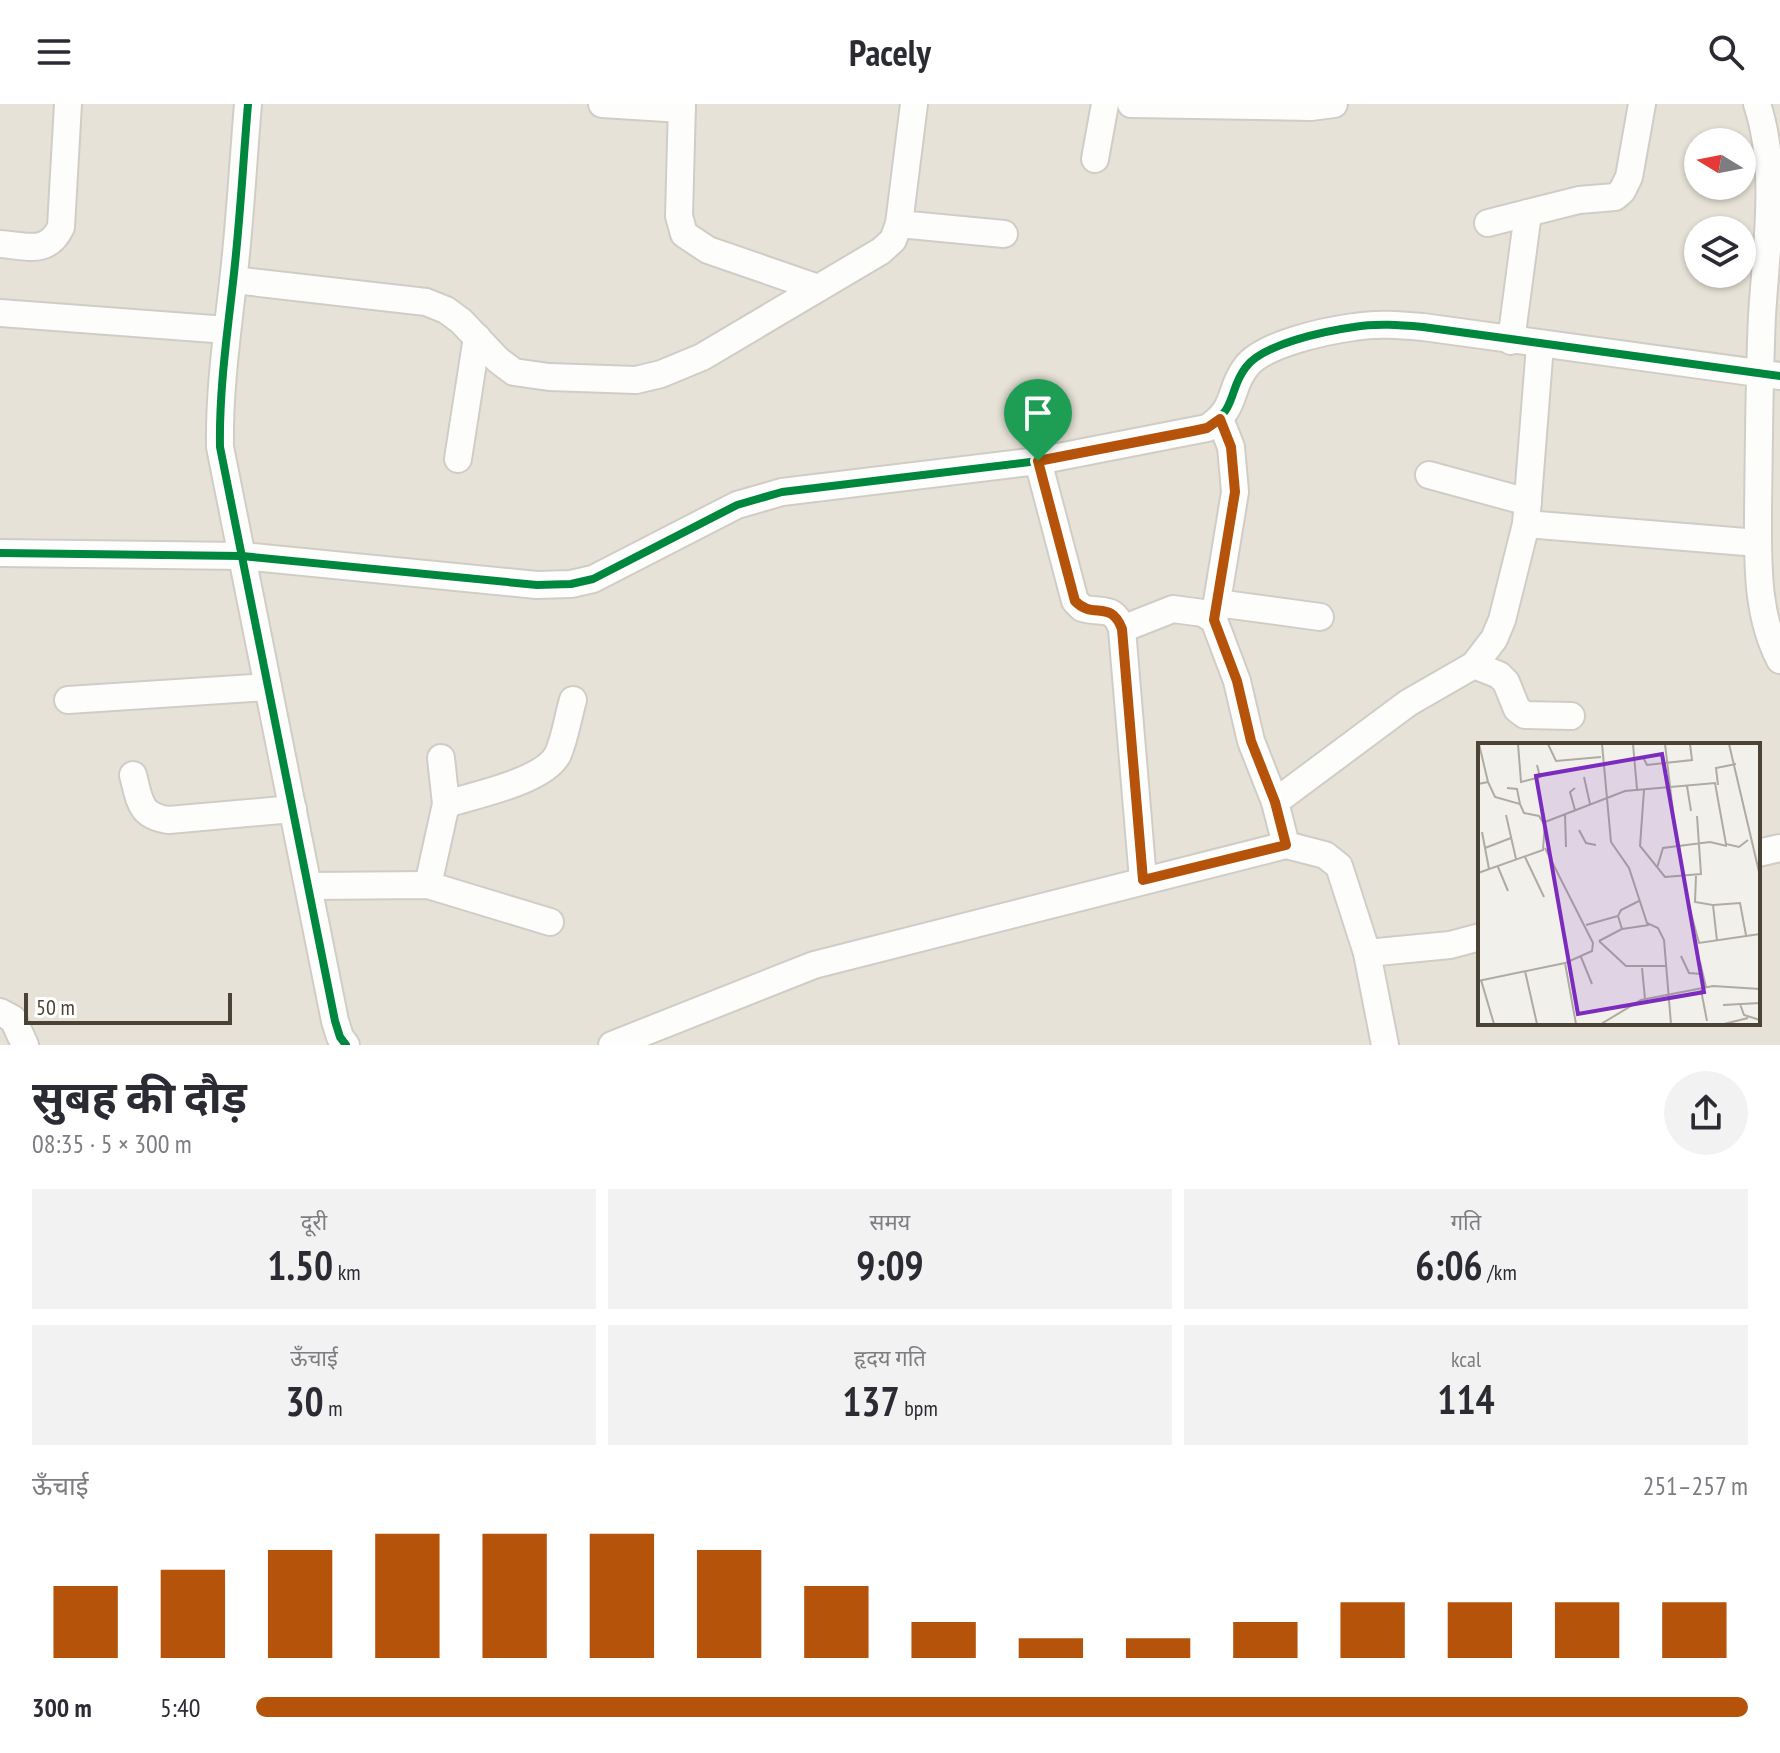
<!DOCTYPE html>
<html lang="hi">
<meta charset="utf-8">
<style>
body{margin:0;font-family:"PT Sans Narrow","Noto Sans Devanagari",sans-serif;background:#f2f2f3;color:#2b2b33;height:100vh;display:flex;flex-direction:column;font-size:30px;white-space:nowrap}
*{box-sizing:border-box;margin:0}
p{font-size:26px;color:#7c7c81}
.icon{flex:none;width:44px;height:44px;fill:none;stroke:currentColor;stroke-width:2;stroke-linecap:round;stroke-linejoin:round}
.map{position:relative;height:941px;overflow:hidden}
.side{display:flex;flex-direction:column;background:#fff;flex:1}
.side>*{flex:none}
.needle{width:52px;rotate:280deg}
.buttons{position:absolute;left:1684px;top:24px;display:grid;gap:16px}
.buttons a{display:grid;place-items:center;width:72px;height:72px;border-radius:50%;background:#fff;box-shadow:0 2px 6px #0004;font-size:40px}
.scale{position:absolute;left:24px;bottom:20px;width:208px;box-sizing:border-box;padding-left:8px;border:4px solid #4a4235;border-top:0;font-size:22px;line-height:28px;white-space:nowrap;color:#4a4235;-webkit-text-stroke:6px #fff;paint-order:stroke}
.pin{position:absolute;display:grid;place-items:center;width:68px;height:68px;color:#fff;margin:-82px -34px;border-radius:50% 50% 50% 0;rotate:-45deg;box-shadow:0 0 8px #0007}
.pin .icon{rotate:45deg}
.round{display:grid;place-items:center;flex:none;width:84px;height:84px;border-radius:42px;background:#f2f2f3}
.overview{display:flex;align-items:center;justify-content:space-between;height:136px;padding:0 32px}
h1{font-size:44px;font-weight:700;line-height:60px}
.metrics{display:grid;grid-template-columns:repeat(3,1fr);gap:12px;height:136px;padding:8px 32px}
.metrics div{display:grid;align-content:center;border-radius:0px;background:#f2f2f3;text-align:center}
.metrics b{font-size:40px;font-weight:700}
.metrics small{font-size:22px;font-weight:400}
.metrics p{font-size:22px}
.chart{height:224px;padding:16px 32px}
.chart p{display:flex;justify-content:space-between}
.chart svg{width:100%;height:144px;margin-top:8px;stroke:#b45309;stroke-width:6}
ul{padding:0 32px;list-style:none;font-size:26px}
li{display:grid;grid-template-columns:128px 96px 1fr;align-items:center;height:60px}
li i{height:20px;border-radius:10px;background:#b45309}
header{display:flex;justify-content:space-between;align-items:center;height:104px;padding:0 32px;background:#fff;font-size:36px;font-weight:700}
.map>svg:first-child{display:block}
.residential{fill:#e7e2d7;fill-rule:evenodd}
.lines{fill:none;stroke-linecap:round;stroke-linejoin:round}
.street-casing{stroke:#d0cdc7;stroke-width:30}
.street{stroke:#fdfdfc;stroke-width:26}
.cycleway-casing{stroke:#fff;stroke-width:13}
.cycleway{stroke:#00873e;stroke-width:8}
.route-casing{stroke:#fff;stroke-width:16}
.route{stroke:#b45309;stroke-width:10}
.inset-road{fill:none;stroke:#afaaa2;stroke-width:2}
.view{fill:#7b2cbf;fill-opacity:0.15;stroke:#7b2cbf;stroke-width:4}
.inset-edge{fill:none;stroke:#4a4235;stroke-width:4}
</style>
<header><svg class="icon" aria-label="menu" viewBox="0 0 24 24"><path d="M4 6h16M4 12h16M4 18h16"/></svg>Pacely<svg class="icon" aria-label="search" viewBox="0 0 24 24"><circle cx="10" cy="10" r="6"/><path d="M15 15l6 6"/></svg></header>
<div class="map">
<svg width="1780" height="941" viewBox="0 0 1780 941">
<rect width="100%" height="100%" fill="#f2f0ea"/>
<path class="residential" d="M0 0H1780V941H0ZM1698 38H1742V82H1698ZM1698 126H1742V170H1698ZM1480 641H1758V919H1480Z"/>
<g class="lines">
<g class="street-casing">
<g id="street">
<path d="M248 0C243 59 240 119 233 178 227 232 219 287 220 343L335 917 340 933 346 941"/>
<polyline points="602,0 682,5"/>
<polyline points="682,0 679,112 684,130 708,146 818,184"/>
<polyline points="1131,0 1311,3 1334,0"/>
<path d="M1757 0C1779 66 1766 144 1762 212 1759 277 1759 342 1758 407 1758 458 1756 510 1780 556"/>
<polyline points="1095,55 1105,0"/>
<polyline points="1488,119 1579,96 1615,93 1622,87 1629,73 1642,0"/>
<polyline points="899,120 1004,130"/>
<path d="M0 140C27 142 48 151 61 123L68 0"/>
<polyline points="234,176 426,198 446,206 461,217 498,256 514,268 549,273 636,276 661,270 702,253 881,147 893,136 899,120 914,0"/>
<polyline points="0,209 227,226"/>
<polyline points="1511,237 1528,109"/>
<polyline points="458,355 477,233"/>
<path d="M1038 357 1075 497 1082 504C1102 510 1113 500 1122 525L1143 776"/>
<polyline points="1429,371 1528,398"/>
<polyline points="1526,420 1758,439"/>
<path d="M0 449 242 452 537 481 571 480 593 475 737 401 782 388 1038 357 1207 324C1238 304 1228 286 1246 263 1263 240 1325 227 1354 223 1377 219 1400 221 1423 223L1780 272"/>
<polyline points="1217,499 1320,513"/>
<polyline points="1214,516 1235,388 1231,343 1220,315"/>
<polyline points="1122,525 1173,505 1203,509 1214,516 1237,577 1251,637 1275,698 1286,741"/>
<polyline points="1474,561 1499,571 1506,578 1517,605 1525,611 1571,612"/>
<polyline points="68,596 268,583"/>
<path d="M133 671C140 697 139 712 169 716L293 705"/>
<polyline points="1275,698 1408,599 1474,561 1494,535 1502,516 1526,420 1540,241"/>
<path d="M446 700C475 691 545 677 558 650 565 634 568 613 573 596"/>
<polyline points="1758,749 1780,744"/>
<polyline points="428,781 446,700 441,654"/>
<polyline points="309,782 428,781 550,818"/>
<polyline points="1367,849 1450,841 1480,833"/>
<polyline points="0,908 13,915 25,941"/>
<polyline points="612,941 814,861 1286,741 1325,751 1339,762 1367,849 1385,941"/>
</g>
</g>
<use href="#street" class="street"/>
<g class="cycleway-casing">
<g id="cycleway">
<path d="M248 0C243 59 240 119 233 178 227 232 219 287 220 343L335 917 340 933 346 941"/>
<path d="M0 449 242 452 537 481 571 480 593 475 737 401 782 388 1038 357 1207 324C1238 304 1228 286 1246 263 1263 240 1325 227 1354 223 1377 219 1400 221 1423 223L1780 272"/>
</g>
</g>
<use href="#cycleway" class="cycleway"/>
</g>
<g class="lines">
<g class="route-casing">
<path id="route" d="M1220 315 1231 343 1235 388 1214 516 1237 577 1251 637 1275 698 1286 741 1143 776 1122 525C1111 495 1093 516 1075 497L1038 357 1193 327 1207 324Z"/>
</g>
<use href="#route" class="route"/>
</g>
<g transform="translate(1478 639)">
<rect width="282" height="282" fill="#f2f0ea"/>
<path class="inset-road" d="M1 1 10 39M40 1 43 39 62 34 59 22M70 1 78 18 123 14M124 1 133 99 151 125 169 180 180 185 186 197 193 281M155 1 159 46M187 1 199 102M251 1 282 133M165 14 169 22 214 17 212 1M106 34 112 61M0 41 10 39 17 54 42 61 46 70 61 73 66 81M240 42 238 25 258 21M209 43 213 68M29 45 39 46 42 61M166 47 162 103 187 134 223 131 219 73M97 67 92 49 97 45M87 71 88 104M28 72 38 116M101 87 108 100 118 102M4 89 11 126M7 105 33 95M67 105 115 200 114 208 87 220 98 281M47 114 66 154M20 124 30 148M179 125 185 105 232 99 249 103M0 130 65 107 67 79 147 48 237 40 248 101 261 104 270 97M218 133 217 159 235 162 239 198M210 159 221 200 282 191M235 162 262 160 268 192M108 182 140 173 143 167 161 158M144 186 171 182M121 198 148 223H188M121 198 144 186 140 173M203 213 211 230 224 231M103 214 114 241M222 219 228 244M164 225 167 256M47 228 59 281M3 237 16 281M0 238 87 220M223 247 229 278M262 261 266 272 282 277M245 262 282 260M123 281 163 257 235 243 282 246M246 281 270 275"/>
<path class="view" d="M184 11 226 249 100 271 58 33Z"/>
<rect width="282" height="282" class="inset-edge"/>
</g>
</svg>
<div class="buttons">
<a><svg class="needle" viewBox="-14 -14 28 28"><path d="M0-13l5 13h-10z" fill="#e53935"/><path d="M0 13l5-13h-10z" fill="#7c7c81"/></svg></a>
<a><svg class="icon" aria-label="layers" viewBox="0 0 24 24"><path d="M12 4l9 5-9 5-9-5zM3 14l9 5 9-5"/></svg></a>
</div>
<div class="scale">50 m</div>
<div class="pin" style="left:1038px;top:357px;background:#1e9e55"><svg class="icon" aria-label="arrive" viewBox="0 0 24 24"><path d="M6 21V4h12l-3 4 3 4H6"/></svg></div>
</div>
<section class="side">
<div class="overview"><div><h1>सुबह की दौड़</h1><p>08:35 · 5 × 300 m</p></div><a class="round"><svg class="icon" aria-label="share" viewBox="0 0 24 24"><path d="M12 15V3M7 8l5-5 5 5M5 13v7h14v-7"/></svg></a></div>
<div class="metrics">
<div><p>दूरी</p><b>1.50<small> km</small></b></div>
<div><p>समय</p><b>9:09</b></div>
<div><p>गति</p><b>6:06<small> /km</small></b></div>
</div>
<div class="metrics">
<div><p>ऊँचाई</p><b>30<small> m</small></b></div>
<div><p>हृदय गति</p><b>137<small> bpm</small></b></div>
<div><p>kcal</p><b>114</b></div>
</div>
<div class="chart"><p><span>ऊँचाई</span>251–257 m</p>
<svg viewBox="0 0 160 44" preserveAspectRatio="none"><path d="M5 44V22M15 44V17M25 44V11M35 44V6M45 44V6M55 44V6M65 44V11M75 44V22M85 44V33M95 44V38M105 44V38M115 44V33M125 44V27M135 44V27M145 44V27M155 44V27"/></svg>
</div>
<ul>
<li><b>300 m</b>5:40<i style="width:100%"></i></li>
</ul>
</section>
